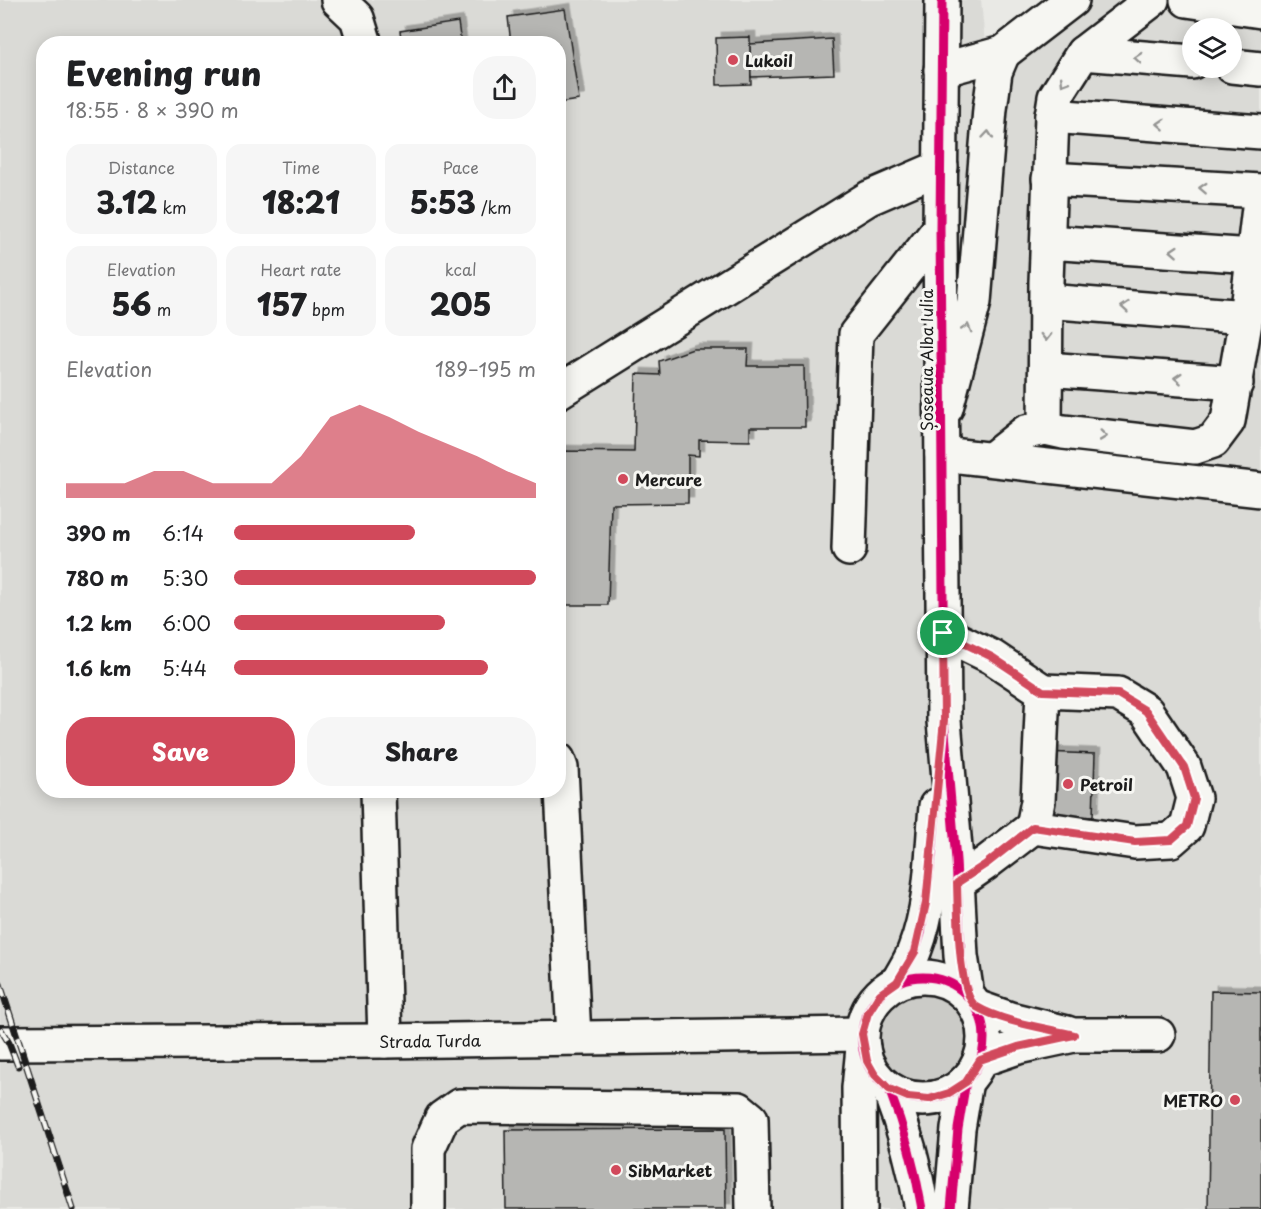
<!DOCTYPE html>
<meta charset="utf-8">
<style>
body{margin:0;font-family:"Playpen Sans",sans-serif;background:#f6f6f6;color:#202124;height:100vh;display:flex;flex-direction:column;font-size:22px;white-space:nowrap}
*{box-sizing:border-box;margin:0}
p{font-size:20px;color:#757577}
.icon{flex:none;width:33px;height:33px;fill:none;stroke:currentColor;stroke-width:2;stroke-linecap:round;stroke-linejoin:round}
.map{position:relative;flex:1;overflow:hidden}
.side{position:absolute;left:36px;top:36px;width:530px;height:762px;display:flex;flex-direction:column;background:#fff;border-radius:24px;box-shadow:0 3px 15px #0003}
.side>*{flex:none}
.buttons{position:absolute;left:1182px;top:18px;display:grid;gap:12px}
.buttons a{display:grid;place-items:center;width:60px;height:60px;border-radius:50%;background:#fff;box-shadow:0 3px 15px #0003;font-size:30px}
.pin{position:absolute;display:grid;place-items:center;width:51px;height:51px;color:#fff;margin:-26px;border:3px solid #fff;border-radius:50%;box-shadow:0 2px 6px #0007}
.round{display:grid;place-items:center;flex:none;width:63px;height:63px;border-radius:24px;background:#f6f6f6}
.overview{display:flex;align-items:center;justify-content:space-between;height:102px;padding:0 30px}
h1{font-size:33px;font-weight:800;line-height:45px}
.stats{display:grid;grid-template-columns:repeat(3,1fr);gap:9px;height:102px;padding:6px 30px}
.stats div{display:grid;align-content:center;border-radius:15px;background:#f6f6f6;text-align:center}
.stats b{font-size:30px;font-weight:800}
.stats small{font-size:16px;font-weight:400}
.stats p{font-size:16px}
.chart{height:168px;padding:12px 30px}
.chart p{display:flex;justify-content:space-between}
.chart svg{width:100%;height:108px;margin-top:6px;fill:#d1495b;opacity:.7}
.primary-button{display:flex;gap:12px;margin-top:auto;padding:12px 30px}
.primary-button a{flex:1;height:69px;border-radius:24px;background:#d1495b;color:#fff;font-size:24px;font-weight:800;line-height:69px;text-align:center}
.primary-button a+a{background:#f6f6f6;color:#202124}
ul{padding:0 30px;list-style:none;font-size:20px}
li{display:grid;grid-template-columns:96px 72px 1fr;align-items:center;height:45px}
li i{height:15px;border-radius:8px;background:#d1495b}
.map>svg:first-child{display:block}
.built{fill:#dadad6;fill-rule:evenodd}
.green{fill:#cbcbc7;stroke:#747472;stroke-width:1.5}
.building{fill:#b6b6b3;stroke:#1c1c1c;stroke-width:1.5;filter:url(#shadow)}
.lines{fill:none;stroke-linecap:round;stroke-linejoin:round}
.minor-casing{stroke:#1c1c1c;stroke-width:38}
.major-casing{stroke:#1c1c1c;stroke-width:38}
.minor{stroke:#f6f6f2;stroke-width:33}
.major{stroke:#f6f6f2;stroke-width:33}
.rail-casing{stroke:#1c1c1c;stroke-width:7}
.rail{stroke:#f6f6f2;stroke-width:4.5;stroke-dasharray:14;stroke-linecap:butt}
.cycleway-casing{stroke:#f6f6f2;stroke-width:13}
.cycleway{stroke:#d6006c;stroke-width:9}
.oneway{stroke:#949492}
.route-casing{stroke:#fff;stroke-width:12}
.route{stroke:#d1495b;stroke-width:8}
.poi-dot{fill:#d1495b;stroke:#f6f6f2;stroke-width:2}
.labels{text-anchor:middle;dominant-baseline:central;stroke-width:6;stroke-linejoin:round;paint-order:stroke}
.poi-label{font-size:16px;font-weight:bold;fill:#1c1c1c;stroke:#f6f6f2;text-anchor:start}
.street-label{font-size:16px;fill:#1c1c1c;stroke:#f6f6f2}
</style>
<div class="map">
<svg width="1261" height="1209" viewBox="0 0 1261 1209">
<defs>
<filter id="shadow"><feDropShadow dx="5.5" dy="-5.5" stdDeviation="0" flood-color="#0004"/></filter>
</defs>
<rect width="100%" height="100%" fill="#e9e9e5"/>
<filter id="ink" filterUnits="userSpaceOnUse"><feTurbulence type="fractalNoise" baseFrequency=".0167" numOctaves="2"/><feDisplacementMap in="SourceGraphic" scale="12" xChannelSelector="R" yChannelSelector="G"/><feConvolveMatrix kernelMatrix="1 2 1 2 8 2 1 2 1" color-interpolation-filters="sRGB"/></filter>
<g filter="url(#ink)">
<path class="built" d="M0 0H981L985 44 1049 0H1261V1209H0ZM1192 28H1232V68H1192ZM44 44H558V790H44Z"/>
<circle class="green" cx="924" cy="1037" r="48"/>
<g class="building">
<polygon points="565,9 579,100 558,103 558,44 511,44 508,17"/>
<polygon points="458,22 461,44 402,44 400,31"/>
<polygon points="750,37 751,84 717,85 716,38"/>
<polygon points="832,39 834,74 751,77 750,44"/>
<polygon points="693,349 748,349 747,366 804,366 805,427 750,427 750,441 699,440 699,456 688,455 688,503 611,504 608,605 558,605 558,451 634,452 636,374 660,375 659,361"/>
<polygon points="1043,752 1095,754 1093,817 1041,815"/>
<polygon points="1211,991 1261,992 1261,1209 1208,1209"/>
<polygon points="725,1129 726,1209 506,1209 505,1130"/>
</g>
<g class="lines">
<g class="minor-casing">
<g id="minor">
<polyline points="338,0 357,18 365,44"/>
<polyline points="1187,0 1261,11"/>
<polyline points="1083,53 1192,62"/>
<polyline points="1232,66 1261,69"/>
<polyline points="941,70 1003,53 1072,0"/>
<polyline points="1052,116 1261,132"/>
<polyline points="1049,179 1261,191"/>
<polyline points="1048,242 1253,256"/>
<polyline points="1046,301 1246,317"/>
<polyline points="1046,369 1236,383"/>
<polyline points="558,392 869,198 941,167"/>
<polyline points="946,408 974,302 990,109 995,72 1003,53"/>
<polyline points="1045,428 1046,282 1052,116 1055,97 1083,53 1152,0"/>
<polyline points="942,454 1261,490"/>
<polyline points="992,459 1026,432 1045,428 1063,432 1195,447 1213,441 1228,421 1246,317 1261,191"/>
<polyline points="849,549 856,334 940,228"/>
<polyline points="943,633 992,657 1043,691 1038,801 1033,827 986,863 957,883"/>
<polyline points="558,760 561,768 574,1038"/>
<polyline points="378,790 385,1041"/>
<polyline points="1033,827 1135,842 1171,840 1187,826 1194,798 1184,767 1146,711 1118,694 1043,691"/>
<polyline points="976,1007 1010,1019 1067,1033"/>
<path id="s1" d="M0 1043 385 1041 862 1034"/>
<polyline points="980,1060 1018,1047 1074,1035 1158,1035"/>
<polyline points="428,1209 428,1149 442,1118 459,1106 739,1109 751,1119 753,1209"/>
<polyline points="860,1209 859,1088 863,1048"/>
</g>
</g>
<g class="major-casing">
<g id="major">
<polyline points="942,0 940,228 944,721 956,860 961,956 967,995"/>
<circle cx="923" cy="1038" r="61"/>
<path d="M898 982C903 972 911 961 915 949 932 905 932 853 936 806"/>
<path d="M889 1089C904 1128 915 1167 922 1209"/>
<polyline points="951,1209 958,1129 966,1081"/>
</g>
</g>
<use href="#minor" class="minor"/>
<use href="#major" class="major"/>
<g class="rail-casing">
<g id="rail">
<polyline points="0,984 73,1209"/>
<polyline points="0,1028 9,1043 18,1066"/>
</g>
</g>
<use href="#rail" class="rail"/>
<g class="cycleway-casing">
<g id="cycleway">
<polyline points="942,0 940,228 944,721 956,860 961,956 967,995"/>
<circle cx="923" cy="1038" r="61"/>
<polyline points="898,982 915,952 921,933 932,855 940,759"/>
<path d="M889 1089C904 1128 915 1167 922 1209"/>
<polyline points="951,1209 958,1129 966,1081"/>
</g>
</g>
<use href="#cycleway" class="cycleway"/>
</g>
<defs><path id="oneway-chevron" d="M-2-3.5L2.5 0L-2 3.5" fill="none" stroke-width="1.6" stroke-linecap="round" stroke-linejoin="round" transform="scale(1.5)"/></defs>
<g class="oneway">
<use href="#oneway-chevron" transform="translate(1138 58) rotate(-175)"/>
<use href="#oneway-chevron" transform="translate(1064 82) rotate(122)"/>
<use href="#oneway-chevron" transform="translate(1161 124) rotate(-176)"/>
<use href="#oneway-chevron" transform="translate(988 135) rotate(-85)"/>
<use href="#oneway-chevron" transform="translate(1203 188) rotate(-177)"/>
<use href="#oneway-chevron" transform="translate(1174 251) rotate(-176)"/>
<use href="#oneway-chevron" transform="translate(1125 307) rotate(-175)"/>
<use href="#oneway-chevron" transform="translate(967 328) rotate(-75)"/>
<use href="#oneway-chevron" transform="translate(1046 337) rotate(90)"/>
<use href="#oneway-chevron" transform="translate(1178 378) rotate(-176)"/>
<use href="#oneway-chevron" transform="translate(1103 436) rotate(7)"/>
</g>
</g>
<g class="lines" filter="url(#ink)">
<g class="route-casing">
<path id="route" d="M943 633 992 657 1043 691 1118 694 1146 711 1184 767 1194 798 1187 826 1171 840 1135 842 1033 827 986 864 957 883C958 907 957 995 977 1007 1002 1022 1046 1028 1074 1035L1018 1047 980 1060 966 1082 949 1093 929 1099 908 1097 889 1089 875 1075 867 1061 862 1034 868 1013 880 994 897 982 915 952 926 903 944 720Z"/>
</g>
<use href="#route" class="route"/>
</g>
<g class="poi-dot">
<circle cx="733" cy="60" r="6"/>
<circle cx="623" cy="479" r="6"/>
<circle cx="1068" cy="784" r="6"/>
<circle cx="1235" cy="1100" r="6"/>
<circle cx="616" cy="1170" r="6"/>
</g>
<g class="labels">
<g class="poi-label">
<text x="745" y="60">Lukoil</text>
<text x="635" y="479">Mercure</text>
<text x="1080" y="784">Petroil</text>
<text x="1223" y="1100" text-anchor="end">METRO</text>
<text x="628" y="1170">SibMarket</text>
</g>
<g class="street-label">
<text transform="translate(926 360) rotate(-90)">Șoseaua Alba Iulia</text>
<text stroke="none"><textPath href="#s1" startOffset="430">Strada Turda</textPath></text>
</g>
</g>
</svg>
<div class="buttons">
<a><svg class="icon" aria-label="layers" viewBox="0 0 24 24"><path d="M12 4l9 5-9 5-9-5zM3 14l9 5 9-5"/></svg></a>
</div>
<div class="pin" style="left:943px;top:633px;background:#1e9e55"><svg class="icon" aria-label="arrive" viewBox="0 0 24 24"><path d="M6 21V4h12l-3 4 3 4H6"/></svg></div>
<section class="side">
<div class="overview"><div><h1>Evening run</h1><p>18:55 · 8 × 390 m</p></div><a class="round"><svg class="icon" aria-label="share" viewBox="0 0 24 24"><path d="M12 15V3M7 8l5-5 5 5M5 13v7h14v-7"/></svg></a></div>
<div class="stats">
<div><p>Distance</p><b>3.12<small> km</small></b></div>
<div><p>Time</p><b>18:21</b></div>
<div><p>Pace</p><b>5:53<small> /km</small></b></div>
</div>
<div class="stats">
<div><p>Elevation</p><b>56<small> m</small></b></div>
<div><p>Heart rate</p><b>157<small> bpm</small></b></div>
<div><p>kcal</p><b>205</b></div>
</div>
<div class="chart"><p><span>Elevation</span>189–195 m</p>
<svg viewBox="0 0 160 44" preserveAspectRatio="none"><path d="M0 44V38L10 38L20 38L30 33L40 33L50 38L60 38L70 38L80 27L90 11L100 6L110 11L120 17L130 22L140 27L150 33L160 38V44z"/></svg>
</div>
<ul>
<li><b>390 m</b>6:14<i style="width:60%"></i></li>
<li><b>780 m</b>5:30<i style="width:100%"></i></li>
<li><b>1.2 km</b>6:00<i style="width:70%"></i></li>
<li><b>1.6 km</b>5:44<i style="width:84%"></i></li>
</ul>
<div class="primary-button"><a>Save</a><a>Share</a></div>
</section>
</div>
